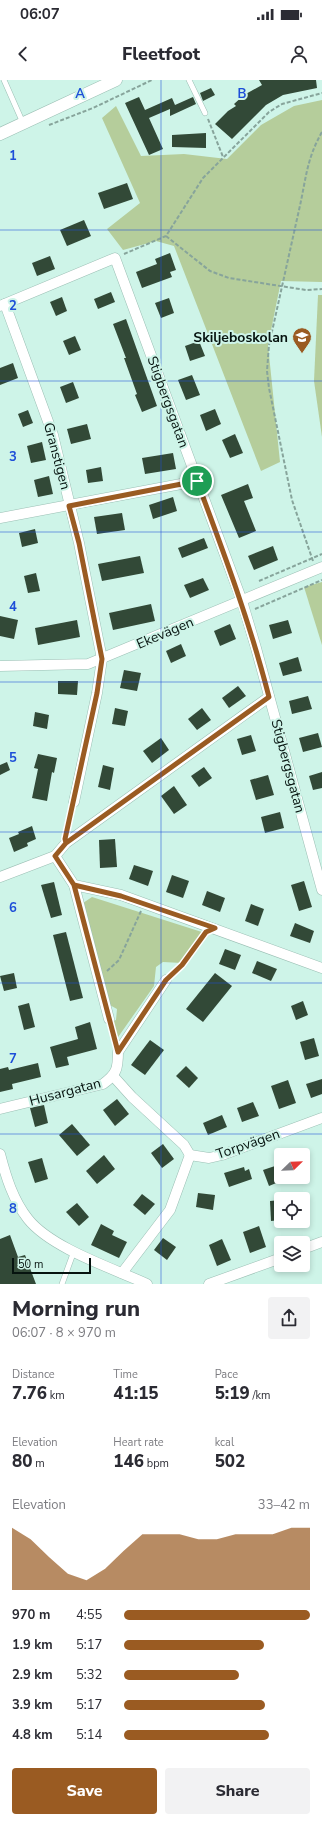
<!DOCTYPE html>
<meta charset="utf-8">
<style>
body{margin:0;font-family:"Nunito Sans",sans-serif;background:#f2f2f3;color:#2b2b33;height:100vh;display:flex;flex-direction:column;font-size:15px;white-space:nowrap}
*{box-sizing:border-box;margin:0}
p{font-size:13px;color:#7c7c81}
.icon{flex:none;width:22px;height:22px;fill:none;stroke:currentColor;stroke-width:2;stroke-linecap:round;stroke-linejoin:round}
.map{position:relative;height:1204px;overflow:hidden}
.drawer{display:flex;flex-direction:column;background:#fff;flex:1}
.drawer>*{flex:none}
.needle{width:26px;rotate:67deg}
.buttons{position:absolute;left:274px;top:1068px;display:grid;gap:8px}
.buttons a{display:grid;place-items:center;width:36px;height:36px;border-radius:4px;background:#fff;box-shadow:0 2px 6px #0003;font-size:20px}
.scale{position:absolute;left:12px;bottom:10px;width:79px;box-sizing:border-box;padding-left:4px;border:2px solid #06130f;border-top:0;font-size:11px;line-height:14px;white-space:nowrap;color:#06130f;-webkit-text-stroke:3px #cef4e8;paint-order:stroke}
.pin{position:absolute;display:grid;place-items:center;width:34px;height:34px;color:#fff;margin:-17px;border:2px solid #fff;border-radius:50%;box-shadow:0 1px 4px #0007}
.round{display:grid;place-items:center;flex:none;width:42px;height:42px;border-radius:4px;background:#f2f2f3}
.overview{display:flex;align-items:center;justify-content:space-between;height:68px;padding:0 12px}
h1{font-size:22px;font-weight:800;line-height:30px}
.stats{display:grid;grid-template-columns:repeat(3,1fr);gap:6px;height:68px;padding:4px 12px}
.stats div{display:grid;align-content:center}
.stats b{font-size:17px;font-weight:800}
.stats small{font-size:11px;font-weight:400}
.stats p{font-size:11px}
.chart{height:112px;padding:8px 12px}
.chart p{display:flex;justify-content:space-between}
.chart svg{width:100%;height:72px;margin-top:4px;fill:#9a5b22;opacity:.7}
.primary-button{display:flex;gap:8px;margin-top:auto;padding:8px 12px}
.primary-button a{flex:1;height:46px;border-radius:4px;background:#9a5b22;color:#fff;font-size:16px;font-weight:800;line-height:46px;text-align:center}
.primary-button a+a{background:#f2f2f3;color:#2b2b33}
ul{padding:0 12px;list-style:none;font-size:13px}
li{display:grid;grid-template-columns:64px 48px 1fr;align-items:center;height:30px}
li i{height:10px;border-radius:5px;background:#9a5b22}
.status{display:flex;justify-content:space-between;align-items:center;height:28px;padding:0 20px;background:#fff;direction:ltr}
.status svg{height:11px;fill:currentColor}
header{display:flex;justify-content:space-between;align-items:center;height:52px;padding:0 12px;background:#fff;font-size:18px;font-weight:800}
.map>svg:first-child{display:block}
.green{fill:#b5cd9b}
.building{fill:#324937}
.lines{fill:none;stroke-linecap:round;stroke-linejoin:round}
.service-casing{stroke:#9bbfb4;stroke-width:6}
.minor-casing{stroke:#9bbfb4;stroke-width:11}
.tertiary-casing{stroke:#9bbfb4;stroke-width:13}
.path{stroke:#87a49b;stroke-width:2;stroke-dasharray:4 2;stroke-linecap:butt}
.service{stroke:#fff;stroke-width:5}
.minor{stroke:#fff;stroke-width:10}
.tertiary{stroke:#fff;stroke-width:12}
.route-casing{stroke:#fff;stroke-width:8}
.route{stroke:#9a5b22;stroke-width:5}
.grid{fill:none;stroke:#1d4ed8;stroke-width:1;stroke-opacity:0.55}
.labels{text-anchor:middle;dominant-baseline:central;stroke-width:4;stroke-linejoin:round;paint-order:stroke}
.poi-label{font-size:14px;font-weight:bold;fill:#06130f;stroke:#cef4e8;text-anchor:end}
.street-label{font-size:14px;fill:#06130f;stroke:#cef4e8}
.grid-label{font-size:13px;text-anchor:middle;font-weight:bold;fill:#1d4ed8;stroke:#cef4e8;stroke-width:4;stroke-linejoin:round;paint-order:stroke}
</style>
<div class="status"><b>06:07</b><svg viewBox="0 0 49 12"><path d="M0 12V9h3v3zM5 12V6h3v6zM10 12V3h3v9zM15 12V0h3v12zM26 1h20v11H26zM47 4h2v5h-2z"/></svg></div>
<header><svg class="icon" aria-label="back" viewBox="0 0 24 24"><path d="M15 5l-7 7 7 7"/></svg>Fleetfoot<svg class="icon" aria-label="person" viewBox="0 0 24 24"><circle cx="12" cy="8" r="4"/><path d="M4 21q1-7 8-7t8 7"/></svg></header>
<div class="map">
<svg width="322" height="1204" viewBox="0 0 322 1204">
<rect width="100%" height="100%" fill="#cef4e8"/>
<g class="green">
<polygon points="322,20 322,202 281,201 268,265 280,382 261,391 174,166 156,161 123,170 107,149 140,123 102,38 116,26 141,76 184,74 227,79 261,45 294,26"/>
<polygon points="318,215 322,215 322,357 314,301"/>
<polygon points="322,502 322,565 304,507"/>
<polygon points="92,817 205,853 182,883 163,882 156,887 154,906 116,960 110,942 116,940 117,929 106,923 83,823"/>
</g>
<g class="building">
<polygon points="259,0 316,0 317,8 283,15 266,25 232,59 215,44 228,31 236,26 234,24 244,15 262,5"/>
<polygon points="211,8 215,15 203,21 200,13"/>
<polygon points="139,17 145,30 172,18 175,25 193,17 196,24 170,36 170,29 149,38 163,69 149,75 125,23"/>
<polygon points="206,53 206,68 172,67 172,55"/>
<polygon points="127,103 133,119 104,129 98,113"/>
<polygon points="84,140 91,156 67,166 60,150"/>
<polygon points="170,173 176,190 170,192 172,197 142,208 136,192 157,184 155,179"/>
<polygon points="50,176 55,189 37,196 32,183"/>
<polygon points="111,212 115,222 98,229 94,219"/>
<polygon points="62,217 67,231 56,236 50,222"/>
<polygon points="169,218 174,233 161,238 155,223"/>
<polygon points="126,239 157,326 142,332 135,315 137,314 124,278 126,278 113,244"/>
<polygon points="75,256 81,270 69,275 63,261"/>
<polygon points="199,261 205,276 190,281 185,266"/>
<polygon points="13,283 18,298 0,305 0,288"/>
<polygon points="192,295 200,315 186,320 178,300"/>
<polygon points="73,302 79,318 66,323 60,307"/>
<polygon points="215,329 221,344 206,351 200,335"/>
<polygon points="28,330 33,343 23,347 18,334"/>
<polygon points="87,344 91,359 71,364 67,349"/>
<polygon points="235,354 243,373 230,378 222,360"/>
<polygon points="42,362 46,380 31,383 27,366"/>
<polygon points="173,373 176,389 145,394 142,378"/>
<polygon points="101,387 103,401 88,403 86,390"/>
<polygon points="49,396 53,414 38,417 34,400"/>
<polygon points="248,404 253,418 244,421 256,451 239,458 221,415"/>
<polygon points="173,417 177,431 153,439 149,425"/>
<polygon points="122,433 125,450 97,454 94,437"/>
<polygon points="35,449 38,463 22,467 19,453"/>
<polygon points="204,458 208,468 182,478 178,468"/>
<polygon points="273,466 278,480 254,490 248,476"/>
<polygon points="140,476 144,493 102,501 98,484"/>
<polygon points="36,493 40,511 28,513 24,496"/>
<polygon points="203,498 209,510 190,518 184,505"/>
<polygon points="151,524 155,541 113,550 109,533"/>
<polygon points="0,536 18,540 14,559 0,556"/>
<polygon points="77,540 80,557 38,565 35,548"/>
<polygon points="288,540 292,553 273,559 269,545"/>
<polygon points="230,544 236,559 220,566 214,551"/>
<polygon points="181,564 186,576 171,583 166,571"/>
<polygon points="298,577 302,591 283,596 279,583"/>
<polygon points="124,590 141,593 137,611 120,608"/>
<polygon points="58,601 78,601 77,615 58,614"/>
<polygon points="238,606 246,616 229,628 222,618"/>
<polygon points="308,616 312,629 292,634 289,621"/>
<polygon points="115,628 128,631 125,646 112,644"/>
<polygon points="202,628 211,640 197,650 188,639"/>
<polygon points="35,632 49,635 47,649 33,646"/>
<polygon points="318,653 322,667 303,672 299,658"/>
<polygon points="251,655 256,671 242,675 237,659"/>
<polygon points="161,658 169,670 152,683 143,671"/>
<polygon points="38,674 57,678 54,693 52,692 47,721 32,718 38,689 34,688"/>
<polygon points="7,682 10,690 0,695 0,685"/>
<polygon points="103,685 114,688 110,710 98,707"/>
<polygon points="204,687 212,698 199,707 191,696"/>
<polygon points="322,692 322,708 313,710 309,696"/>
<polygon points="268,695 274,715 256,720 250,700"/>
<polygon points="174,706 187,725 174,734 161,716"/>
<polygon points="280,732 284,748 265,753 261,737"/>
<polygon points="32,746 36,759 27,763 28,766 14,772 9,758 19,754 18,752"/>
<polygon points="115,759 117,787 100,788 99,760"/>
<polygon points="134,785 153,791 148,806 129,799"/>
<polygon points="172,795 189,801 183,818 166,812"/>
<polygon points="304,801 312,827 299,831 291,805"/>
<polygon points="54,802 62,835 51,838 41,805"/>
<polygon points="207,811 225,818 220,832 202,825"/>
<polygon points="251,824 264,829 258,846 245,841"/>
<polygon points="295,843 314,851 310,863 290,856"/>
<polygon points="66,852 83,918 70,921 53,855"/>
<polygon points="225,869 241,875 235,890 219,884"/>
<polygon points="257,881 277,889 271,901 252,893"/>
<polygon points="14,893 17,908 4,911 0,896"/>
<polygon points="215,893 232,906 203,942 186,929"/>
<polygon points="303,921 308,935 296,940 291,926"/>
<polygon points="29,923 35,947 24,950 18,926"/>
<polygon points="90,942 97,969 67,977 69,985 56,988 50,967 78,959 75,947"/>
<polygon points="314,958 319,976 305,980 300,962"/>
<polygon points="150,960 164,970 145,995 131,985"/>
<polygon points="38,983 41,997 12,1004 13,1009 0,1012 0,989 8,987 9,990"/>
<polygon points="186,986 198,998 189,1008 176,996"/>
<polygon points="322,999 322,1014 311,1018 306,1004"/>
<polygon points="288,1000 296,1023 279,1029 271,1006"/>
<polygon points="117,1019 129,1034 115,1046 103,1030"/>
<polygon points="253,1022 259,1036 242,1042 237,1028"/>
<polygon points="44,1025 48,1043 35,1047 30,1028"/>
<polygon points="222,1035 227,1047 208,1055 203,1043"/>
<polygon points="72,1044 90,1065 77,1076 59,1055"/>
<polygon points="163,1064 174,1079 162,1088 151,1073"/>
<polygon points="104,1075 115,1089 97,1104 86,1091"/>
<polygon points="42,1078 48,1099 35,1103 28,1082"/>
<polygon points="281,1084 281,1101 269,1106 263,1090"/>
<polygon points="244,1087 245,1091 249,1089 252,1099 229,1107 224,1093"/>
<polygon points="198,1113 215,1115 213,1130 196,1127"/>
<polygon points="142,1114 155,1124 145,1135 133,1125"/>
<polygon points="281,1120 281,1140 271,1141 270,1121"/>
<polygon points="77,1123 89,1137 79,1146 66,1132"/>
<polygon points="101,1144 114,1151 112,1155 127,1162 119,1178 91,1165"/>
<polygon points="259,1146 266,1167 250,1173 243,1152"/>
<polygon points="10,1155 18,1177 25,1175 36,1204 0,1204 0,1159"/>
<polygon points="163,1158 176,1167 167,1180 154,1170"/>
<polygon points="222,1159 231,1180 217,1186 209,1165"/>
</g>
<g class="lines">
<g class="service-casing">
<g id="service">
<polyline points="4,0 23,43"/>
<polyline points="189,0 205,33"/>
<polyline points="62,1204 74,1171"/>
</g>
</g>
<g class="minor-casing">
<g id="minor">
<polyline points="5,224 53,355 79,463 102,579 97,613 74,722"/>
<polyline points="0,226 115,178 242,521 256,568 322,810"/>
<polyline points="0,438 197,401"/>
<polyline points="0,586 88,584 322,487"/>
<polyline points="55,776 74,805 109,939"/>
<polyline points="0,797 55,776 66,763 269,617"/>
<polyline points="74,805 121,815 322,888"/>
<polyline points="114,997 132,1017 184,1065 190,1075"/>
<path d="M0 1029 103 1004C117 994 118 988 118 972L166 900"/>
<path d="M0 1074C6 1097 13 1120 28 1139 51 1168 112 1188 147 1204"/>
<polyline points="303,1169 322,1162"/>
<polyline points="122,1193 170,1130 190,1075 209,1078 222,1075 322,1038"/>
<polyline points="209,1204 281,1178"/>
</g>
</g>
<g class="tertiary-casing">
<polyline id="tertiary" points="0,54 116,0"/>
</g>
<g class="path">
<polyline points="208,39 223,77"/>
<polyline points="49,45 93,28 152,0"/>
<polyline points="166,156 210,191 229,198 306,210 322,209"/>
<polyline points="124,174 166,156 203,98 269,32 282,24 322,13"/>
<path d="M313 481 292 420 269 308 267 291 269 265C279 220 289 175 299 130 306 100 306 80 322 52"/>
<polyline points="259,501 322,474"/>
<polyline points="255,529 322,500"/>
<polyline points="67,750 72,731"/>
<polyline points="107,891 119,880 141,831"/>
<polyline points="172,893 181,885 204,855"/>
<polyline points="112,948 115,959"/>
</g>
<use href="#service" class="service"/>
<use href="#minor" class="minor"/>
<use href="#tertiary" class="tertiary"/>
</g>
<g class="lines">
<g class="route-casing">
<path id="route" d="M197 401 69 426 79 463 102 579 97 613 65 759 66 763 55 776 74 805 118 972 166 900 182 885 206 852 215 848 121 816 74 805 55 776 66 763 269 617C250 543 224 473 197 401"/>
</g>
<use href="#route" class="route"/>
</g>
<path class="grid" d="M161 0V1204M0 150H322M0 301H322M0 452H322M0 602H322M0 752H322M0 903H322M0 1054H322"/>
<defs>
<g id="school-pin" transform="scale(1)"><path d="M0 17L-7.5 6A9.5 9.5 0 1 1 7.5 6Z" fill="#9a5b22" stroke="#cef4e8"/><path d="M0-5L7-2L0 1L-7-2ZM-4 1L0 2.5L4 1V4Q0 6-4 4Z" fill="#fff"/></g>
</defs>
<g fill-rule="evenodd">
<use href="#school-pin" x="302" y="257"/>
</g>
<g class="labels">
<g class="poi-label">
<text x="288" y="257">Skiljeboskolan</text>
</g>
<g class="street-label">
<text transform="translate(168 322) rotate(70)">Stigbergsgatan</text>
<text transform="translate(57 376) rotate(75)">Granstigen</text>
<text transform="translate(165 553) rotate(-23)">Ekevägen</text>
<text transform="translate(288 686) rotate(75)">Stigbergsgatan</text>
<text transform="translate(65 1012) rotate(-15)">Husargatan</text>
<text transform="translate(248 1064) rotate(-19)">Torpvägen</text>
</g>
</g>
<g class="grid-label">
<text x="80" y="18">A</text>
<text x="242" y="18">B</text>
<text x="13" y="80">1</text>
<text x="13" y="230">2</text>
<text x="13" y="381">3</text>
<text x="13" y="531">4</text>
<text x="13" y="682">5</text>
<text x="13" y="832">6</text>
<text x="13" y="983">7</text>
<text x="13" y="1133">8</text>
</g>
</svg>
<div class="buttons">
<a><svg class="needle" viewBox="-14 -14 28 28"><path d="M0-13l5 13h-10z" fill="#e53935"/><path d="M0 13l5-13h-10z" fill="#7c7c81"/></svg></a>
<a><svg class="icon" aria-label="locate" viewBox="0 0 24 24"><circle cx="12" cy="12" r="6"/><path d="M12 2v4M12 18v4M2 12h4M18 12h4"/></svg></a>
<a><svg class="icon" aria-label="layers" viewBox="0 0 24 24"><path d="M12 4l9 5-9 5-9-5zM3 14l9 5 9-5"/></svg></a>
</div>
<div class="scale">50 m</div>
<div class="pin" style="left:197px;top:401px;background:#1e9e55"><svg class="icon" aria-label="arrive" viewBox="0 0 24 24"><path d="M6 21V4h12l-3 4 3 4H6"/></svg></div>
</div>
<section class="drawer">
<div class="overview"><div><h1>Morning run</h1><p>06:07 · 8 × 970 m</p></div><a class="round"><svg class="icon" aria-label="share" viewBox="0 0 24 24"><path d="M12 15V3M7 8l5-5 5 5M5 13v7h14v-7"/></svg></a></div>
<div class="stats">
<div><p>Distance</p><b>7.76<small> km</small></b></div>
<div><p>Time</p><b>41:15</b></div>
<div><p>Pace</p><b>5:19<small> /km</small></b></div>
</div>
<div class="stats">
<div><p>Elevation</p><b>80<small> m</small></b></div>
<div><p>Heart rate</p><b>146<small> bpm</small></b></div>
<div><p>kcal</p><b>502</b></div>
</div>
<div class="chart"><p><span>Elevation</span>33–42 m</p>
<svg viewBox="0 0 160 44" preserveAspectRatio="none"><path d="M0 44V6L10 13L20 24L30 34L40 38L50 31L60 20L70 10L80 10L90 10L100 13L110 13L120 10L130 10L140 10L150 6L160 6V44z"/></svg>
</div>
<ul>
<li><b>970 m</b>4:55<i style="width:100%"></i></li>
<li><b>1.9 km</b>5:17<i style="width:75%"></i></li>
<li><b>2.9 km</b>5:32<i style="width:62%"></i></li>
<li><b>3.9 km</b>5:17<i style="width:76%"></i></li>
<li><b>4.8 km</b>5:14<i style="width:78%"></i></li>
</ul>
<div class="primary-button"><a>Save</a><a>Share</a></div>
</section>
